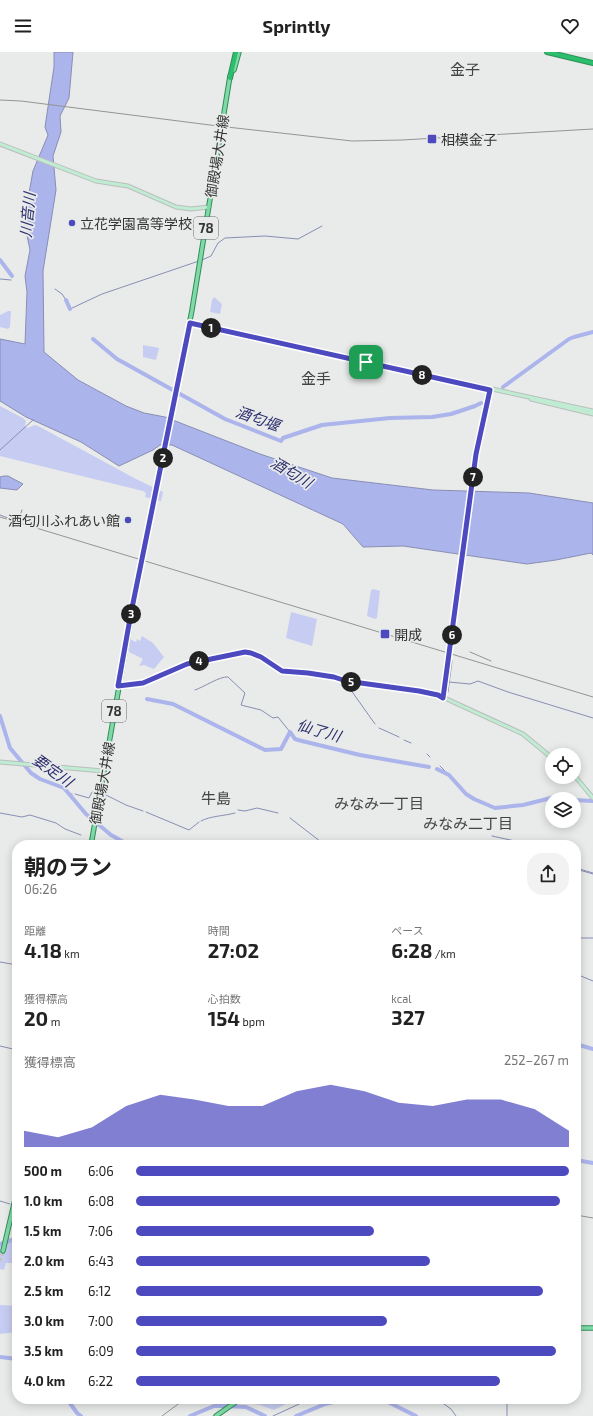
<!DOCTYPE html>
<html lang="ja">
<meta charset="utf-8">
<style>
body{margin:0;font-family:"Exo 2","Noto Sans JP",sans-serif;background:#f2f2f2;color:#222;height:100vh;display:flex;flex-direction:column;font-size:15px;white-space:nowrap}
*{box-sizing:border-box;margin:0}
p{font-size:13px;color:#767676}
.icon{flex:none;width:22px;height:22px;fill:none;stroke:currentColor;stroke-width:2;stroke-linecap:round;stroke-linejoin:round}
.map{position:relative;flex:1;overflow:hidden}
.panel{position:absolute;left:12px;top:788px;width:569px;height:564px;display:flex;flex-direction:column;background:#fff;border-radius:16px;box-shadow:0 2px 10px #0003}
.panel>*{flex:none}
.fabs{position:absolute;left:545px;top:696px;display:grid;gap:8px}
.fabs a{display:grid;place-items:center;width:36px;height:36px;border-radius:50%;background:#fff;box-shadow:0 2px 10px #0003;font-size:20px}
.pin{position:absolute;display:grid;place-items:center;width:34px;height:34px;color:#fff;margin:-17px;border-radius:8px;box-shadow:0 2px 6px #0006}
.km{position:absolute;width:20px;height:20px;margin:-10px;border-radius:50%;background:#222;color:#fff;font-size:11px;line-height:20px;text-align:center}
.round{display:grid;place-items:center;flex:none;width:42px;height:42px;border-radius:16px;background:#f2f2f2}
.overview{display:flex;align-items:center;justify-content:space-between;height:68px;padding:0 12px}
h1{font-size:22px;font-weight:700;line-height:30px}
.figures{display:grid;grid-template-columns:repeat(3,1fr);gap:6px;height:68px;padding:4px 12px}
.figures div{display:grid;align-content:center}
.figures b{font-size:20px;font-weight:700}
.figures small{font-size:11px;font-weight:400}
.figures p{font-size:11px}
.chart{height:112px;padding:8px 12px}
.chart p{display:flex;justify-content:space-between}
.chart svg{width:100%;height:72px;margin-top:4px;fill:#4d4ac0;opacity:.7}
ul{padding:0 12px;list-style:none;font-size:13px}
li{display:grid;grid-template-columns:64px 48px 1fr;align-items:center;height:30px}
li i{height:10px;border-radius:5px;background:#4d4ac0}
header{display:flex;justify-content:space-between;align-items:center;height:52px;padding:0 12px;background:#fff;font-size:18px;font-weight:700}
.map>svg:first-child{display:block}
.green{fill:#c7cdf2}
.water{fill:#acb4ec;stroke:#888eb4}
.lines{fill:none;stroke-linecap:round;stroke-linejoin:round}
.stream{stroke:#888eb4;stroke-width:1}
.river{stroke:#acb4ec;stroke-width:4}
.primary-tunnel{stroke:#c4c6c5;stroke-width:3.5;stroke-dasharray:3.5 2;stroke-linecap:butt}
.secondary-casing{stroke:#bbbebc;stroke-width:5}
.primary-casing{stroke:#2e8e59;stroke-width:5.5}
.highway-casing{stroke:#2e8e59;stroke-width:6}
.secondary{stroke:#bfecd3;stroke-width:3}
.primary{stroke:#80d9a7;stroke-width:3.5}
.highway{stroke:#2bbf6d;stroke-width:4}
.rail{stroke:#939593;stroke-width:1}
.secondary-bridge-casing{stroke:#bbbebc;stroke-width:5;stroke-linecap:butt}
.primary-bridge-casing{stroke:#2e8e59;stroke-width:5.5;stroke-linecap:butt}
.secondary-bridge{stroke:#bfecd3;stroke-width:3}
.primary-bridge{stroke:#80d9a7;stroke-width:3.5}
.route-casing{stroke:#fff;stroke-width:8}
.route{stroke:#4d4ac0;stroke-width:5}
.poi-dot{fill:#4d4ac0;stroke:#e8ebe9;stroke-width:1.5}
.labels{text-anchor:middle;dominant-baseline:central;stroke-width:3.5;stroke-linejoin:round;paint-order:stroke}
.shield{fill:#e8ebe9;stroke:#696b6a;stroke-width:1}
.shield-label{font-size:13px;font-weight:bold;fill:#333433}
.poi-label{font-size:14px;fill:#333433;stroke:#e8ebe9;text-anchor:start}
.street-label{font-size:14px;fill:#333433;stroke:#e8ebe9}
.neighbourhood-label{font-size:15px;fill:#424442;stroke:#e8ebe9}
.water-label{font-size:15px;font-style:italic;fill:#2d2e6f;stroke:#e8ebe9}
</style>
<header><svg class="icon" aria-label="menu" viewBox="0 0 24 24"><path d="M4 6h16M4 12h16M4 18h16"/></svg>Sprintly<svg class="icon" aria-label="heart" viewBox="0 0 24 24"><path d="M12 20l-8-8c-3-5 5-10 8-4 3-6 11-1 8 4z"/></svg></header>
<div class="map">
<svg width="593" height="1364" viewBox="0 0 593 1364">
<rect width="100%" height="100%" fill="#e8ebe9"/>
<g class="green">
<polygon points="214,245 222,252 220,262 210,260 212,248"/>
<polygon points="8,259 11,259 10,275 8,277 0,275 0,263"/>
<polygon points="143,293 159,296 156,308 143,305"/>
<polygon points="0,354 23,366 26,369 25,374 27,376 35,373 40,375 136,427 163,440 161,449 145,445 146,441 143,439 0,404"/>
<polygon points="374,537 380,539 377,566 375,567 367,564 371,538"/>
<polygon points="291,560 317,567 312,594 286,586"/>
<polygon points="142,584 153,591 164,605 154,617 144,613 139,614 143,607 129,600 130,587 136,590 137,587 140,589"/>
<polygon points="17,1187 17,1211 6,1211 4,1218 0,1217 0,1194"/>
<polygon points="0,1253 17,1254 17,1280 0,1282"/>
<polygon points="246,1347 296,1347 274,1358 260,1353 243,1350"/>
</g>
<g class="water">
<polygon points="54,0 73,0 69,46 60,64 61,80 53,104 56,138 43,219 44,300 78,328 126,354 144,361 165,365 260,402 332,426 433,438 529,441 593,451 593,503 591,501 556,508 527,512 403,494 363,495 343,472 172,393 160,393 153,398 119,414 81,390 26,365 0,349 0,287 25,292 27,240 25,224 30,198 24,169 33,119 48,83 45,75 54,15"/>
<polygon points="4,424 8,424 23,432 17,438 0,436 0,425"/>
</g>
<g class="lines">
<g class="stream">
<polyline points="202,208 211,204 218,191 225,186 265,184 298,187 322,174"/>
<polyline points="0,227 11,228"/>
<polyline points="55,237 62,242 66,248"/>
<polyline points="70,257 102,242 199,209"/>
<polyline points="0,398 33,368"/>
<polyline points="0,463 8,466 19,466 22,458"/>
<polyline points="449,630 470,632 478,629 508,640 593,666"/>
<polyline points="348,634 375,672"/>
<path d="M195 638C204 635 220 624 228 625L245 641 241 653 261 658 273 666 278 665 290 680"/>
<polyline points="448,640 452,609"/>
<polyline points="379,676 399,685"/>
<polyline points="404,688 411,691"/>
<polyline points="427,702 430,705"/>
<polyline points="440,714 449,723"/>
<polyline points="69,742 72,742"/>
<polyline points="75,742 89,746 92,740 97,740"/>
<polyline points="104,742 126,753 143,759"/>
<polyline points="238,758 245,759 257,756 278,761"/>
<polyline points="146,760 189,778 199,770"/>
<polyline points="0,761 22,765 30,763 56,771 65,777 81,783"/>
<polyline points="290,766 325,793"/>
<path d="M201 769C210 764 224 764 235 761"/>
<polyline points="492,784 515,789 525,792 539,789 550,793"/>
<polyline points="95,789 104,793"/>
<polyline points="576,816 593,821"/>
<polyline points="576,817 593,822"/>
<polyline points="576,886 593,886"/>
<polyline points="0,910 17,913"/>
<polyline points="576,922 593,929"/>
<polyline points="0,994 17,998"/>
<polyline points="0,1149 10,1152"/>
<polyline points="437,1347 451,1357 456,1364"/>
<polyline points="273,1364 310,1347"/>
<polyline points="507,1364 507,1347"/>
</g>
<g class="river">
<polyline points="0,208 12,224"/>
<polyline points="66,248 70,257"/>
<polyline points="93,287 117,307 225,367 281,389 283,386 322,373 390,366 432,365 451,362 475,354 481,351"/>
<polyline points="503,335 569,287 574,285 593,280"/>
<polyline points="147,647 173,652 265,698 281,697 290,680 295,687 302,689 360,703 429,715"/>
<polyline points="0,664 10,696 31,721 40,727 64,736 86,762 111,783 129,793"/>
<polyline points="437,717 449,723 466,742 474,747 495,756 523,753 551,746 565,747"/>
<polyline points="574,748 593,749"/>
<polyline points="576,992 593,997"/>
<polyline points="576,1108 593,1111"/>
<polyline points="0,1192 17,1186"/>
<polyline points="0,1305 17,1307"/>
<polyline points="67,1347 77,1361 81,1364"/>
<polyline points="379,1347 388,1350 416,1364"/>
<polyline points="190,1364 214,1354 225,1354 246,1355 265,1364"/>
<polyline points="296,1364 325,1352 346,1347"/>
</g>
<polyline class="primary-tunnel" points="0,1209 3,1199"/>
<g class="secondary-casing">
<g id="secondary">
<polyline points="0,92 96,129 128,134 176,155 191,157 209,155"/>
<polyline points="190,271 593,359"/>
<polyline points="531,347 593,362"/>
<polyline points="461,519 477,403 490,338"/>
<polyline points="118,634 143,631 187,611 233,602 251,601 261,605 282,619 308,621 333,625 346,629 419,639 438,643 523,682 552,706"/>
<polyline points="443,646 447,618"/>
<polyline points="0,710 103,719"/>
<polyline points="574,723 593,746"/>
</g>
</g>
<g class="primary-casing">
<g id="primary">
<polyline points="234,18 239,0"/>
<polyline points="184,300 192,258 230,24"/>
<polyline points="91,793 134,550"/>
<polyline points="3,1199 17,1139"/>
<polyline points="576,1276 593,1276"/>
<polyline points="216,1364 240,1347"/>
</g>
</g>
<g class="highway-casing">
<g id="highway">
<polyline points="547,0 593,11"/>
<polyline points="230,26 236,0"/>
</g>
</g>
<use href="#secondary" class="secondary"/>
<use href="#primary" class="primary"/>
<use href="#highway" class="highway"/>
<g class="rail">
<polyline points="0,48 21,49 218,74 352,89 402,88 593,77"/>
<polyline points="0,465 593,645"/>
<polyline points="470,600 491,609"/>
<polyline points="576,1163 593,1166"/>
<polyline points="162,1364 185,1347"/>
</g>
<g class="secondary-bridge-casing">
<polyline id="secondary-bridge" points="447,618 461,519"/>
</g>
<g class="primary-bridge-casing">
<polyline id="primary-bridge" points="134,550 184,300"/>
</g>
<use href="#secondary-bridge" class="secondary-bridge"/>
<use href="#primary-bridge" class="primary-bridge"/>
</g>
<g class="lines">
<g class="route-casing">
<polygon id="route" points="190,271 490,338 476,402 443,646 438,643 419,639 346,629 334,625 308,621 282,619 261,605 251,601 245,600 187,612 143,631 118,634 131,561"/>
</g>
<use href="#route" class="route"/>
</g>
<g class="poi-dot">
<rect x="427" y="82" width="10" height="10" rx="2"/>
<circle cx="72" cy="171" r="4"/>
<circle cx="128" cy="468" r="4"/>
<rect x="380" y="577" width="10" height="10" rx="2"/>
</g>
<g class="labels">
<g class="shield">
<rect x="194" y="165" width="24" height="22" rx="3"/>
<rect x="102" y="648" width="24" height="22" rx="3"/>
</g>
<g class="shield-label">
<text x="206" y="176">78</text>
<text x="114" y="659">78</text>
</g>
<g class="poi-label">
<text x="441" y="87">相模金子</text>
<text x="80" y="171">立花学園高等学校</text>
<text x="120" y="468" text-anchor="end">酒匂川ふれあい館</text>
<text x="394" y="582">開成</text>
</g>
<g class="street-label">
<text transform="translate(217 104) rotate(-81)">御殿場大井線</text>
<text transform="translate(102 731) rotate(-80)">御殿場大井線</text>
</g>
<g class="neighbourhood-label">
<text x="465" y="17">金子</text>
<text x="316" y="326">金手</text>
<text x="216" y="746">牛島</text>
<text x="379" y="751">みなみ一丁目</text>
<text x="468" y="771">みなみ二丁目</text>
</g>
<g class="water-label">
<text transform="translate(27 163) rotate(-85)">川音川</text>
<text transform="translate(258 366) rotate(20)">酒匂堰</text>
<text transform="translate(292 420) rotate(31)">酒匂川</text>
<text transform="translate(319 678) rotate(16)">仙了川</text>
<text transform="translate(53 718) rotate(35)">要定川</text>
</g>
</g>
</svg>
<div class="fabs">
<a><svg class="icon" aria-label="locate" viewBox="0 0 24 24"><circle cx="12" cy="12" r="6"/><path d="M12 2v4M12 18v4M2 12h4M18 12h4"/></svg></a>
<a><svg class="icon" aria-label="layers" viewBox="0 0 24 24"><path d="M12 4l9 5-9 5-9-5zM3 14l9 5 9-5"/></svg></a>
</div>
<div class="pin" style="left:366px;top:310px;background:#1e9e55"><svg class="icon" aria-label="arrive" viewBox="0 0 24 24"><path d="M6 21V4h12l-3 4 3 4H6"/></svg></div>
<b class="km" style="left:211px;top:276px">1</b>
<b class="km" style="left:163px;top:406px">2</b>
<b class="km" style="left:131px;top:562px">3</b>
<b class="km" style="left:199px;top:609px">4</b>
<b class="km" style="left:351px;top:630px">5</b>
<b class="km" style="left:452px;top:583px">6</b>
<b class="km" style="left:473px;top:425px">7</b>
<b class="km" style="left:422px;top:323px">8</b>
<section class="panel">
<div class="overview"><div><h1>朝のラン</h1><p>06:26</p></div><a class="round"><svg class="icon" aria-label="share" viewBox="0 0 24 24"><path d="M12 15V3M7 8l5-5 5 5M5 13v7h14v-7"/></svg></a></div>
<div class="figures">
<div><p>距離</p><b>4.18<small> km</small></b></div>
<div><p>時間</p><b>27:02</b></div>
<div><p>ペース</p><b>6:28<small> /km</small></b></div>
</div>
<div class="figures">
<div><p>獲得標高</p><b>20<small> m</small></b></div>
<div><p>心拍数</p><b>154<small> bpm</small></b></div>
<div><p>kcal</p><b>327</b></div>
</div>
<div class="chart"><p><span>獲得標高</span>252–267 m</p>
<svg viewBox="0 0 160 44" preserveAspectRatio="none"><path d="M0 44V34L10 38L20 32L30 19L40 12L50 15L60 19L70 19L80 10L90 6L100 10L110 17L120 19L130 15L140 15L150 21L160 34V44z"/></svg>
</div>
<ul>
<li><b>500 m</b>6:06<i style="width:100%"></i></li>
<li><b>1.0 km</b>6:08<i style="width:98%"></i></li>
<li><b>1.5 km</b>7:06<i style="width:55%"></i></li>
<li><b>2.0 km</b>6:43<i style="width:68%"></i></li>
<li><b>2.5 km</b>6:12<i style="width:94%"></i></li>
<li><b>3.0 km</b>7:00<i style="width:58%"></i></li>
<li><b>3.5 km</b>6:09<i style="width:97%"></i></li>
<li><b>4.0 km</b>6:22<i style="width:84%"></i></li>
</ul>
</section>
</div>
